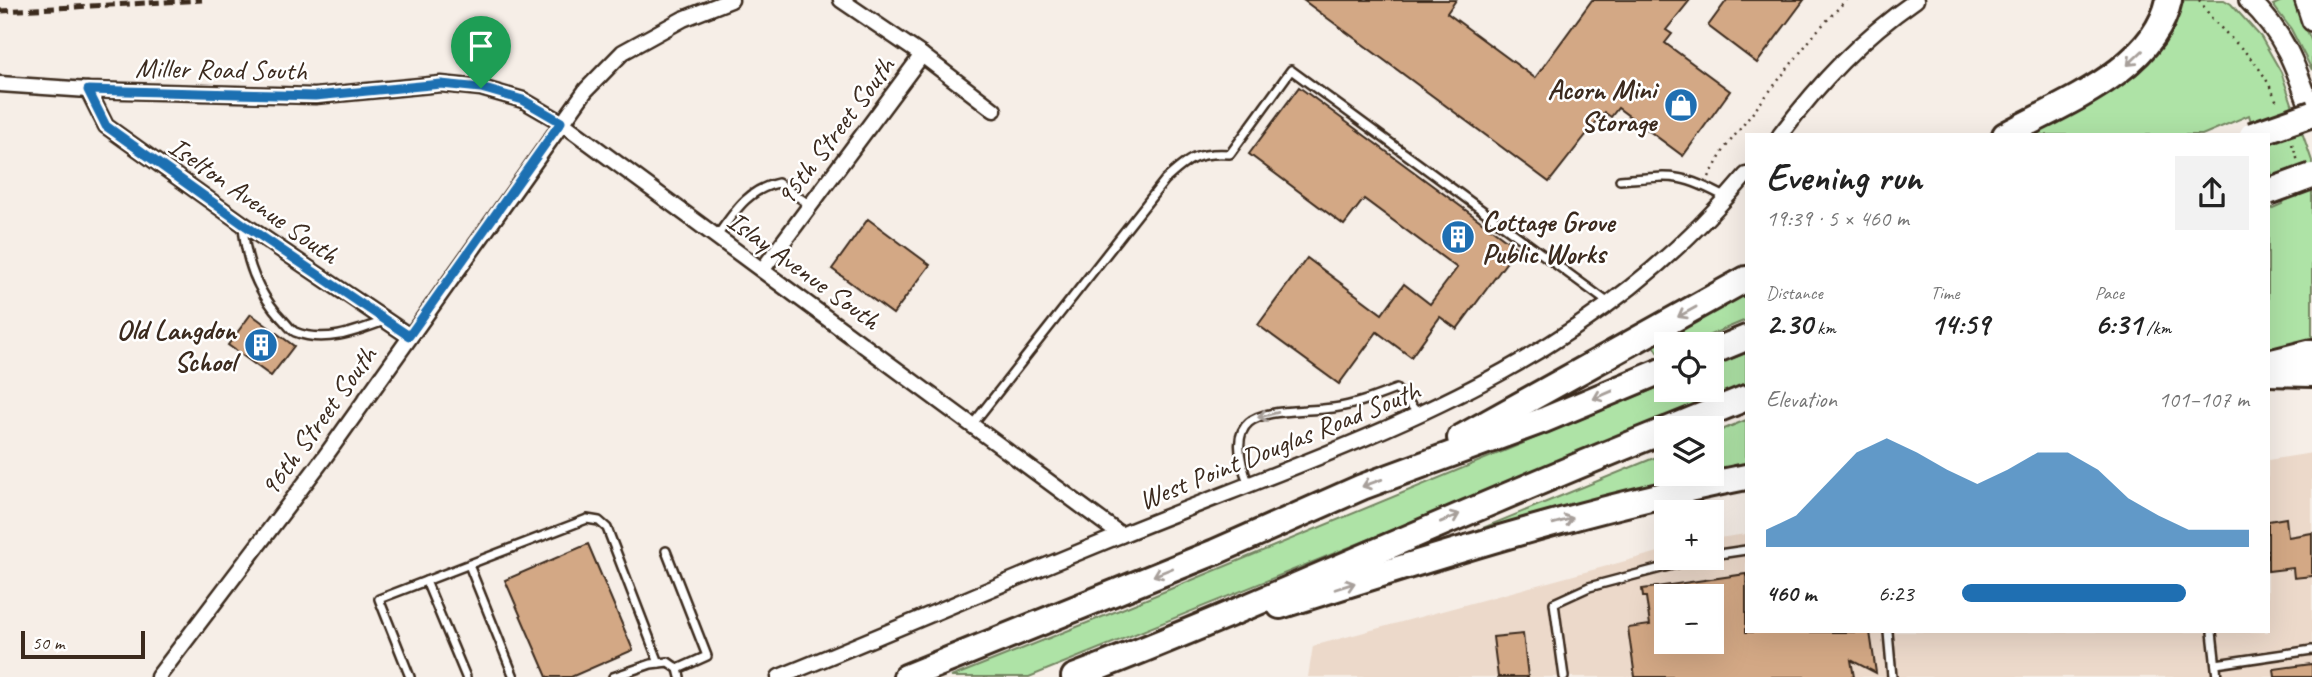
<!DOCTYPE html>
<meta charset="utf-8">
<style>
body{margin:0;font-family:Caveat,sans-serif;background:#f2f2f2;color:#222;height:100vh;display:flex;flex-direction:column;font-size:26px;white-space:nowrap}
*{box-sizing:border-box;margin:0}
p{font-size:23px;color:#767676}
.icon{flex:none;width:38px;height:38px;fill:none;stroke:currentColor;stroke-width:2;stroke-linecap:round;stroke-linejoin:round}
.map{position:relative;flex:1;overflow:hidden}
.drawer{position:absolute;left:1745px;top:133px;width:525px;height:500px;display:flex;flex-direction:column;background:#fff;border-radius:0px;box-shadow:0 7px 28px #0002}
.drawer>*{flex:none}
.fabs{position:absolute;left:1654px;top:332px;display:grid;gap:14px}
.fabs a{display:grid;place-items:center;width:70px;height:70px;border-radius:0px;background:#fff;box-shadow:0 7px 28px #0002;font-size:35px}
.scale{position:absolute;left:21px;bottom:18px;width:124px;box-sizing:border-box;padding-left:7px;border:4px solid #3b2a1e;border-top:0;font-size:19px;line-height:24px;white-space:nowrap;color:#3b2a1e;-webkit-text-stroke:5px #fff;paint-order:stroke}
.pin{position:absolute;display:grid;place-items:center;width:60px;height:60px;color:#fff;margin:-72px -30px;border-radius:50% 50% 50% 0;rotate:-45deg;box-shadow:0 0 7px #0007}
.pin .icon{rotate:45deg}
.round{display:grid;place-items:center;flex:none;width:74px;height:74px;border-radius:0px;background:#f2f2f2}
.summary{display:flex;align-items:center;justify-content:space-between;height:119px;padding:0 21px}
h1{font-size:38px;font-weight:700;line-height:52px}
.figures{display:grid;grid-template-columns:repeat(3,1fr);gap:10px;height:119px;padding:7px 21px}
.figures div{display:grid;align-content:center}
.figures b{font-size:30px;font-weight:700}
.figures small{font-size:19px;font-weight:400}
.figures p{font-size:19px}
.chart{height:196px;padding:14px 21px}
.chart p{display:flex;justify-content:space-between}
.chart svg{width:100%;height:126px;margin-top:7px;fill:#1f6fb2;opacity:.7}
ul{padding:0 21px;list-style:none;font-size:23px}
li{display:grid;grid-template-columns:112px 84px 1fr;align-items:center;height:52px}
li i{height:18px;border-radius:9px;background:#1f6fb2}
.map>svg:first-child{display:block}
.built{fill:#ecd9ca;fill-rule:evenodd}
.green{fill:#aee3a6;stroke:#748662;stroke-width:2}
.building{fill:#d3a885;stroke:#3b2a1e;stroke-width:2;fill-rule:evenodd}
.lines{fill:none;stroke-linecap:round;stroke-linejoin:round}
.service-casing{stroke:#3b2a1e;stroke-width:12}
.minor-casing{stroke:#3b2a1e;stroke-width:19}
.secondary-casing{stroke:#3b2a1e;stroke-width:24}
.motorway-casing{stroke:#3b2a1e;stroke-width:30}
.path{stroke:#3b2a1e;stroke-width:2.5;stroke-dasharray:2 5;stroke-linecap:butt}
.service{stroke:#fff;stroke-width:7}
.minor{stroke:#fff;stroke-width:14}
.secondary{stroke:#fff;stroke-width:19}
.motorway{stroke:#fff;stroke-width:24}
.rail{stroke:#3b2a1e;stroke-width:5;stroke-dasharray:10 5;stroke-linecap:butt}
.motorway-bridge-casing{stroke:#3b2a1e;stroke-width:30;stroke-linecap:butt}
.motorway-bridge{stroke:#fff;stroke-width:24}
.oneway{stroke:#a79f9a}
.route-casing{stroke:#fff;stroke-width:14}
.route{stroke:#1f6fb2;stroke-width:9}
.labels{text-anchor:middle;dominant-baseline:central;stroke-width:5;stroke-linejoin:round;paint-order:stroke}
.street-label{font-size:28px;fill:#3b2a1e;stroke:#fff}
.poi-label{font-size:28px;font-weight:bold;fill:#3b2a1e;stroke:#fff;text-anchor:end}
</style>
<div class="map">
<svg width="2312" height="677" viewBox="0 0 2312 677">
<rect width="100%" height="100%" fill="#f6eee7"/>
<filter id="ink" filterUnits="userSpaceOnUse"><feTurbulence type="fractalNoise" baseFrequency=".0143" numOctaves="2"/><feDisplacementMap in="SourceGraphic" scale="14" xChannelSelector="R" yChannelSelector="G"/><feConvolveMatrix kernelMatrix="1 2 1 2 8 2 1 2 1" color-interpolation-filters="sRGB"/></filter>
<g filter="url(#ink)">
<path class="built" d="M2312 453V677H1308L1313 646 1666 550V558H1712V539L1746 534V632H2268V460ZM1666 597H1712V642H1666Z"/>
<g class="green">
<polygon points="2184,0 2224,0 2231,4 2261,37 2281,72 2312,161 2312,347 2268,355 2268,210 2282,204 2271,172 2268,173 2268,135 2255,135 2249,115 2202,135 2030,135 2136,75 2166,36"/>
<polygon points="2284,0 2294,0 2312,42 2312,70 2291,29 2273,5"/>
<polygon points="1746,291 1746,320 1686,345 1666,345 1666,353 1660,355 1653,344"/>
<polygon points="1746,353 1746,385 1680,413 1029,677 951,677 1122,609 1666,384 1666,390 1712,390 1712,366"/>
<polygon points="1746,420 1746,466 1712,473 1712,434"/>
<polygon points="1666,453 1666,474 1706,474 1559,509 1469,537 1468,534"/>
</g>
<g class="building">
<polygon points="1303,0 1456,0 1447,13 1535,78 1592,0 1690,0 1666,30 1672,34 1665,43 1730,91 1683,156 1618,108 1611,117 1604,112 1549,182"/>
<polygon points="1727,0 1804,0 1757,63 1708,26"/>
<polygon points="1299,87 1517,248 1457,329 1440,317 1411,357 1377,332 1339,384 1258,325 1307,258 1382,314 1404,284 1430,304 1457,268 1364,199 1344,225 1249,154"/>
<polygon points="868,219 930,265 893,314 832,269"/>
<polygon points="251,314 294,346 271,376 228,345"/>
<polygon points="2286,518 2288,537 2312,533 2312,576 2294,578 2293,568 2268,571 2268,521"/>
<polygon points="588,544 633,650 571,677 547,677 505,580"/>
<path d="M1746 574V632H1870L1876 673 1851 660 1854 677H1635L1628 628 1650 625 1646 597H1643L1642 589ZM1666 597H1712V642H1666Z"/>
<polygon points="1523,634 1528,677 1498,677 1493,637"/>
<polygon points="2312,664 2312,677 2275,677 2274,669"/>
</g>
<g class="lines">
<g class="service-casing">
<g id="service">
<path d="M1620 180C1672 176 1679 172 1727 198"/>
<path d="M243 224C245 261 259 295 284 321 287 324 291 330 295 332 325 344 357 331 384 321"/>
<path d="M717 236C735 211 747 190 778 183L810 205"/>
<path d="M972 425 1165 180C1189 158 1197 152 1230 154L1291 70 1610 304"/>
<path d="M1249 485C1216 401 1275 415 1333 408 1355 405 1375 397 1396 389L1419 414"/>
<polyline points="666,551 707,656 678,669"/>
<polyline points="1712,555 1746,550"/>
<polyline points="469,565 514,677"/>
<polyline points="426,581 466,677"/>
<polyline points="1888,632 1892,677"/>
<polyline points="2212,632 2217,677"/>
<polyline points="2216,664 2312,650"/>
<polyline points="410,677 379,599 587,519 599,521 607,528 659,663"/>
<polyline points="613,677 651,664 668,662 678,669 680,677"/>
<polyline points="1564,677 1554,603 1589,587 1699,558"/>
</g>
</g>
<g class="minor-casing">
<g id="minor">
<polyline points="841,0 922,55 994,110"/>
<polyline points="0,84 88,90 315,96 441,84 481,88 523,100 561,122 1121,535"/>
<polyline points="88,90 106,126 243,224 409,336"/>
<path d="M1780 135C1820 82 1861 38 1916 0"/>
<polyline points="763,269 922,55"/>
<polyline points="158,677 324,458 586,90 623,52 683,19 731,0"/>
<path d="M779 677C894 631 1007 581 1121 535 1355 440 1577 377 1746 175"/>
</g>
</g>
<g class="secondary-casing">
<g id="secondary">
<path d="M2249 0C2285 34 2296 67 2312 113"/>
<polyline points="2305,0 2312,21"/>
</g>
</g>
<g class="motorway-casing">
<g id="motorway">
<path d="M2005 135C2063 103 2154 70 2169 0"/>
<polyline points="1712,352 1746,338"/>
<polyline points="2268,363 2312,352"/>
<polyline points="2268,373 2312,374"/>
<polyline points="1669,429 1746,398"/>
<polyline points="1460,438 1746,279"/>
<path d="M1280 606C1434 557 1588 508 1746 477"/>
<polyline points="906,677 1215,552 1362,487 1544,420 1666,369"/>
<path d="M1074 677C1273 600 1467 509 1666 430"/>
</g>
</g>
<g class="path">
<path d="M2199 0C2205 7 2209 16 2215 22 2245 53 2262 63 2278 105"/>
<polyline points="2292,144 2298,161"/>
<polyline points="1709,177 1725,148 1817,31 1846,0"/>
</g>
<use href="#service" class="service"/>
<use href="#minor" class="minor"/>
<use href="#secondary" class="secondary"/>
<use href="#motorway" class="motorway"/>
<polyline class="rail" points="0,11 202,0"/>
<g class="motorway-bridge-casing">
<g id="motorway-bridge">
<polyline points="2252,135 2312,114"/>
<polyline points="2268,192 2312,176"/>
</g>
</g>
<use href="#motorway-bridge" class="motorway-bridge"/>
</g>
<defs><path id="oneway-shaft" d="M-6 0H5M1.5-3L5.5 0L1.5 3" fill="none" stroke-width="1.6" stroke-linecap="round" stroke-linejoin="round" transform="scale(1.75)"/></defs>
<g class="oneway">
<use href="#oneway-shaft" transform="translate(2135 58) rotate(136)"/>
<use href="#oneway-shaft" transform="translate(1687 312) rotate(151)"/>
<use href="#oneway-shaft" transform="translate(1603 395) rotate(157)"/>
<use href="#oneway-shaft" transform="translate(1268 415) rotate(166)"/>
<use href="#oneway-shaft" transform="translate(1372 483) rotate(160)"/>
<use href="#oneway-shaft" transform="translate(1450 518) rotate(-23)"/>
<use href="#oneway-shaft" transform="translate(1563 521) rotate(-16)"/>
<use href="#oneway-shaft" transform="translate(1163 572) rotate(158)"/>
<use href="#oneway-shaft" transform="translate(1345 586) rotate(-18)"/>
</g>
</g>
<g class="lines" filter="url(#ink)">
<g class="route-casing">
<polygon id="route" points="441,84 481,88 523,100 561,122 409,336 243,224 106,126 88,90 315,96"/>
</g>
<use href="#route" class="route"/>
</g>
<defs>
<g id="shop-disc" transform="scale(1.75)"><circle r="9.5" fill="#1f6fb2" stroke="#fff"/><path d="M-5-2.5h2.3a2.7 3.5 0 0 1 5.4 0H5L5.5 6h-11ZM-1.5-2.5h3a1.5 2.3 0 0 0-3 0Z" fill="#fff"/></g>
<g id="building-disc" transform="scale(1.75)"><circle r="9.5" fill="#1f6fb2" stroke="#fff"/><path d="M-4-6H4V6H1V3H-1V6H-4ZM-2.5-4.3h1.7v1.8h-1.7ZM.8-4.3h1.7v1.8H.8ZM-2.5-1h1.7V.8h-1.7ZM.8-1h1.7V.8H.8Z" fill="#fff"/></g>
</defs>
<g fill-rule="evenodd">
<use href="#shop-disc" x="1681" y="105"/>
<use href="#building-disc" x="1458" y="237"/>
<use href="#building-disc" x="261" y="345"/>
</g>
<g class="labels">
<g class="street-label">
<text transform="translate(221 69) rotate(1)">Miller Road South</text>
<text transform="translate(835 131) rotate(-53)">95th Street South</text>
<text transform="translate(254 200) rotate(35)">Iselton Avenue South</text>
<text transform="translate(804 270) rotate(36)">Islay Avenue South</text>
<text transform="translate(318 421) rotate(-54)">96th Street South</text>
<text transform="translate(1279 445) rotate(-22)">West Point Douglas Road South</text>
</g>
<g class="poi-label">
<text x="1656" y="89">Acorn Mini<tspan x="1656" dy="32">Storage</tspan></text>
<text x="1482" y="221" text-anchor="start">Cottage Grove<tspan x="1482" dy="32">Public Works</tspan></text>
<text x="236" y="329">Old Langdon<tspan x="236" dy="32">School</tspan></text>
</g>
</g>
</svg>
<div class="fabs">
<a><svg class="icon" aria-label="locate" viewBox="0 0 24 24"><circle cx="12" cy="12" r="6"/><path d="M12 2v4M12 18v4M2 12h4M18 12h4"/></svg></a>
<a><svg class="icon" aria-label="layers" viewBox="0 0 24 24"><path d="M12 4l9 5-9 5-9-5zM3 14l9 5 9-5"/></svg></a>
<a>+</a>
<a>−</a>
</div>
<div class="scale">50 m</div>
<div class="pin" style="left:481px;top:88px;background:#1e9e55"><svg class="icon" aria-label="arrive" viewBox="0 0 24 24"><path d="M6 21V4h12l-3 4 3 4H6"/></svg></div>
<section class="drawer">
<div class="summary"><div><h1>Evening run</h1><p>19:39 · 5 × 460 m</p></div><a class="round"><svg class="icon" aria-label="share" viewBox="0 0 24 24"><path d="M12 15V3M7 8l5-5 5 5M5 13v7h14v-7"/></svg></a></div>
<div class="figures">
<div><p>Distance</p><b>2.30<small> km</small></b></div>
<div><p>Time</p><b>14:59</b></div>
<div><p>Pace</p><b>6:31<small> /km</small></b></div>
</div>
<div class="chart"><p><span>Elevation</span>101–107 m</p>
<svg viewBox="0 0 160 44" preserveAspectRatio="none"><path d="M0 44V38L10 33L20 22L30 11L40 6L50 11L60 17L70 22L80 17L90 11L100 11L110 17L120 27L130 33L140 38L150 38L160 38V44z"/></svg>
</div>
<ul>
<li><b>460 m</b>6:23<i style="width:78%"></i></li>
</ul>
</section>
</div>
